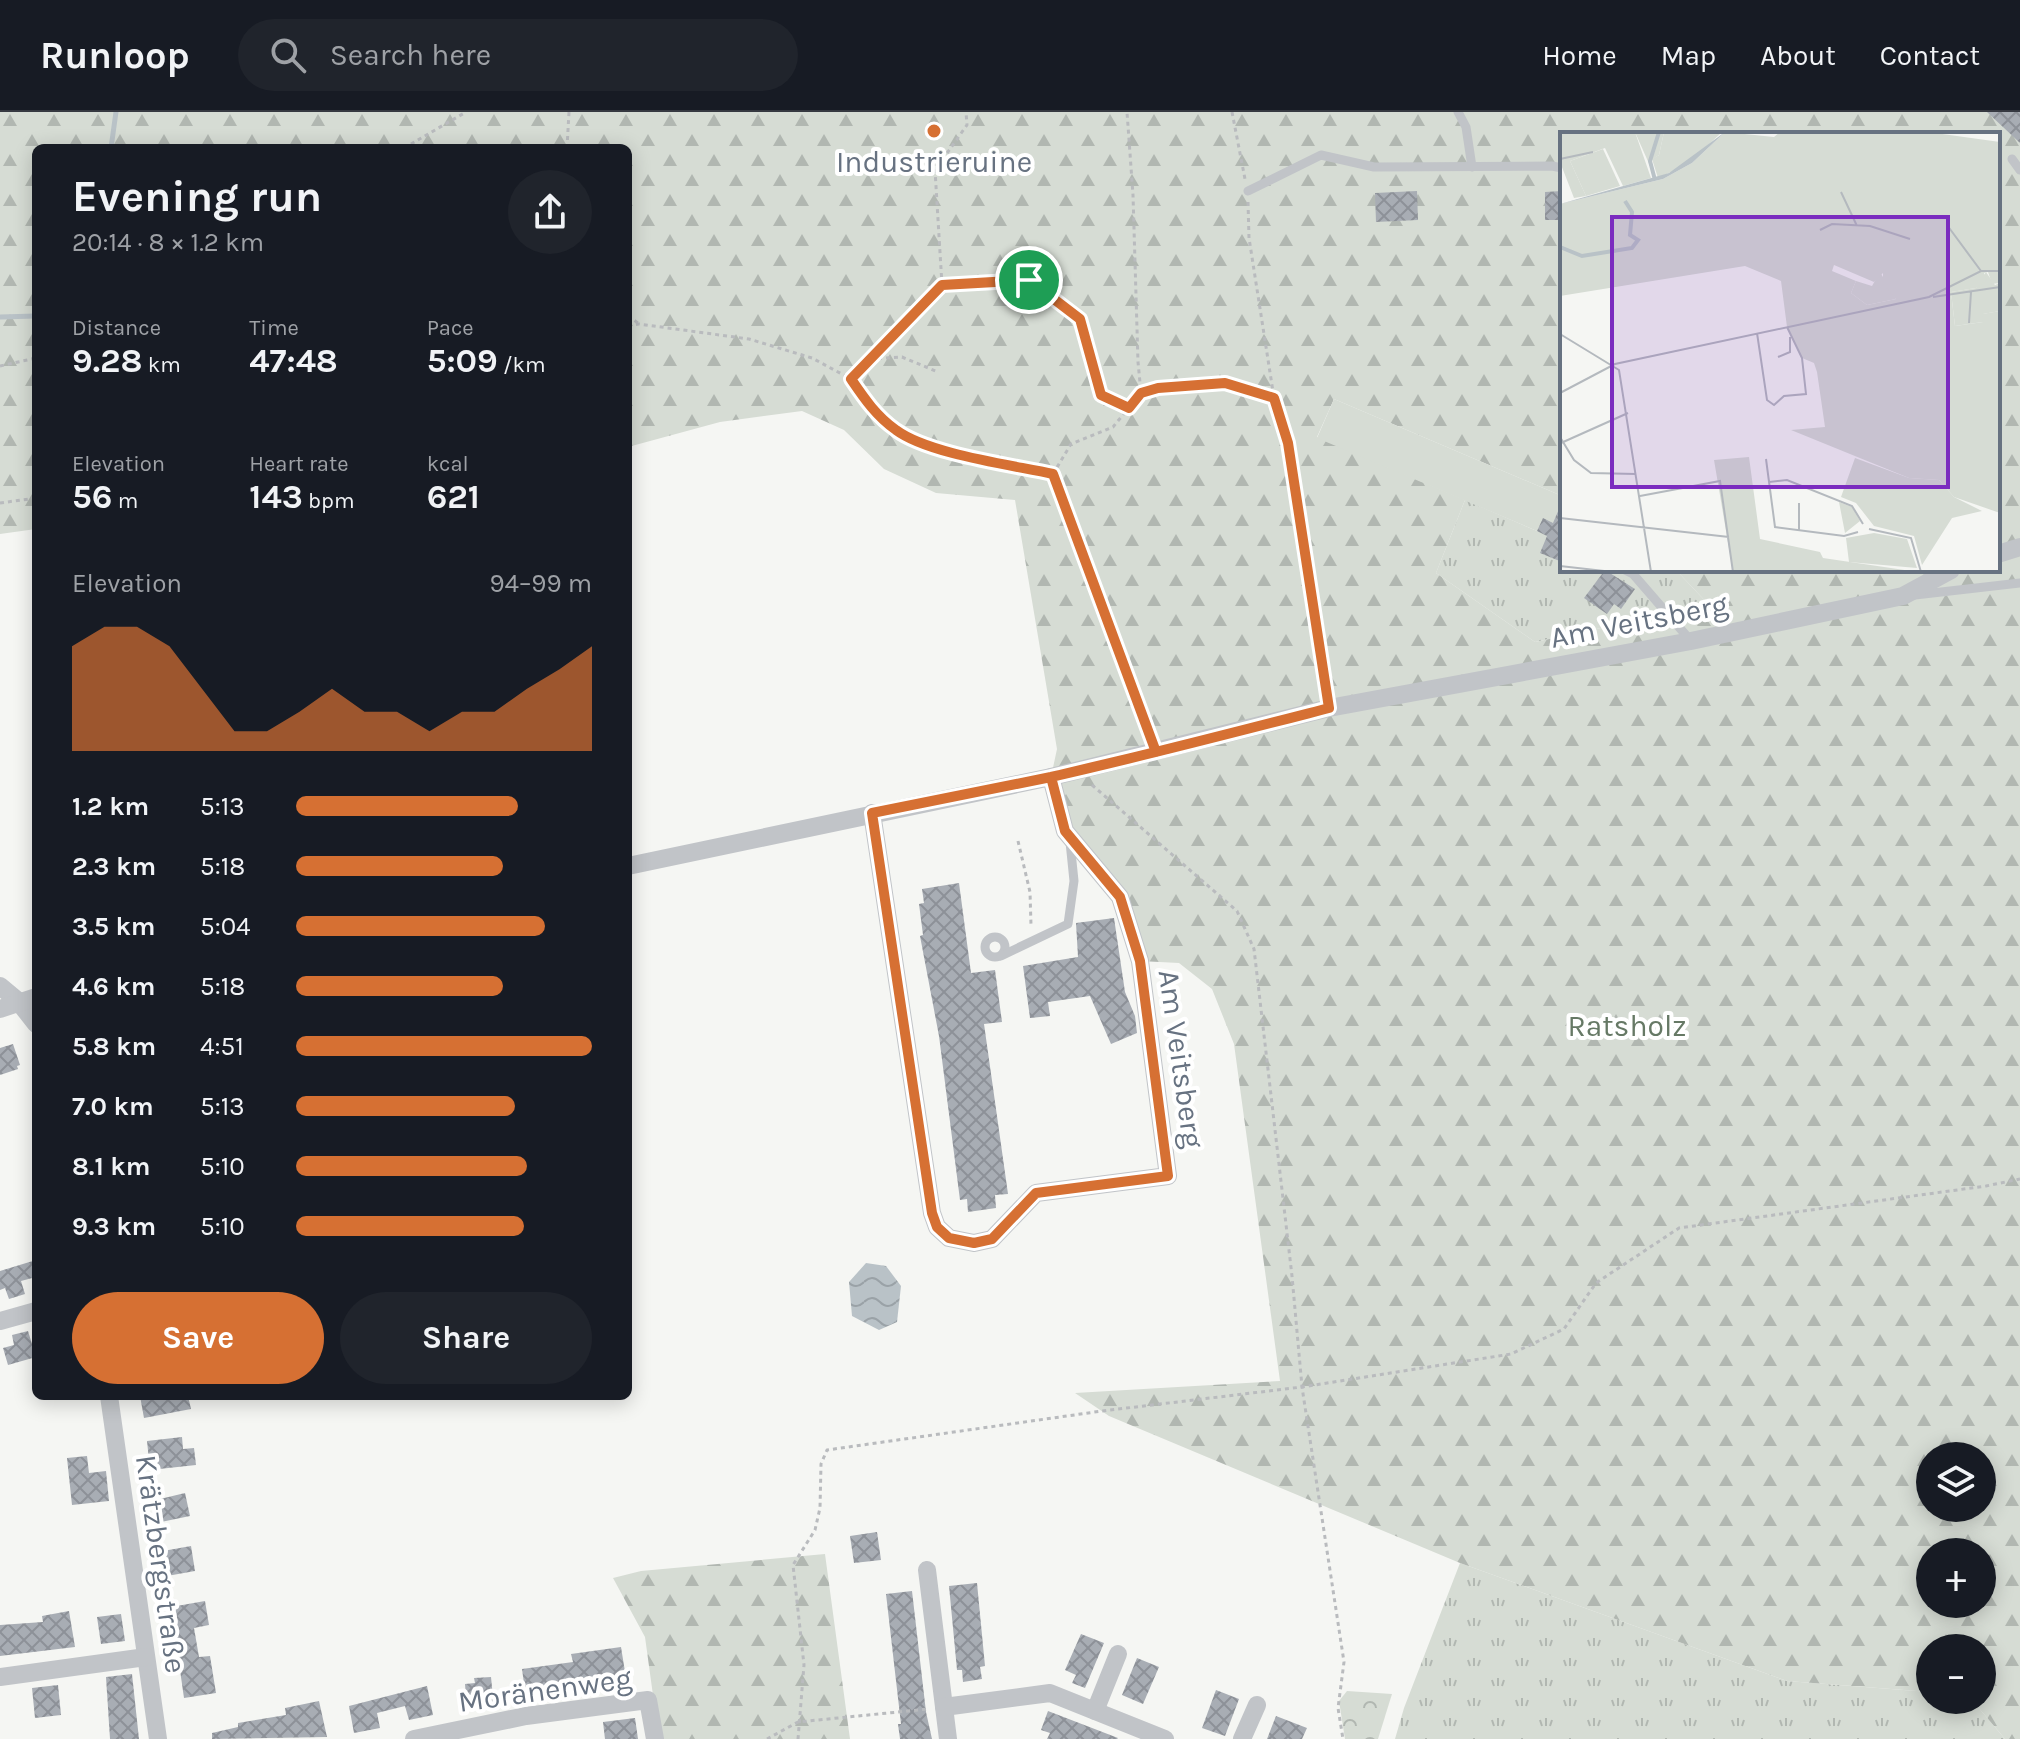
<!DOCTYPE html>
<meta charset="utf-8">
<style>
body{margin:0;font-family:Karla,sans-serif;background:#20242c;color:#f1f3f6;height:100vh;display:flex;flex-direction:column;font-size:30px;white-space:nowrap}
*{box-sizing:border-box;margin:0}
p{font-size:26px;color:#9ea1a6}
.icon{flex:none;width:44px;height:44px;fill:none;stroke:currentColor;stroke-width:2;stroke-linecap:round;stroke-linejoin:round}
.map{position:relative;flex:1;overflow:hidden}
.details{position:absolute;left:32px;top:32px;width:600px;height:1256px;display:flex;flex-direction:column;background:#171b24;border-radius:12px;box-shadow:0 4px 20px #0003}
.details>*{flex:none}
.tools{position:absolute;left:1916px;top:1330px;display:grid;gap:16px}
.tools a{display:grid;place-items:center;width:80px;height:80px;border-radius:50%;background:#171b24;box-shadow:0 4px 20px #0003;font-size:40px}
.pin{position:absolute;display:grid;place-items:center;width:68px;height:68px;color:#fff;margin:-34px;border:4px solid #fff;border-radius:50%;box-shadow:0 2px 8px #0007}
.round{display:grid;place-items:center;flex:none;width:84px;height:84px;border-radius:42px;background:#20242c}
.overview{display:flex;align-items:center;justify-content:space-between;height:136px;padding:0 40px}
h1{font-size:44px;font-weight:700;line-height:60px}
.stats{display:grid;grid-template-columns:repeat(3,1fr);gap:12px;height:136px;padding:8px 40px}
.stats div{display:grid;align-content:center}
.stats b{font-size:34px;font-weight:700}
.stats small{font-size:22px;font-weight:400}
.stats p{font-size:22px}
.chart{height:224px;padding:16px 40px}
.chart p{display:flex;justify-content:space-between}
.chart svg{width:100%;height:144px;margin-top:8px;fill:#d67033;opacity:.7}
.action{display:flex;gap:16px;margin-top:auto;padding:16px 40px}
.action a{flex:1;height:92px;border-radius:48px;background:#d67033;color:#fff;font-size:32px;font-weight:700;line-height:92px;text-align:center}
.action a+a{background:#20242c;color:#f1f3f6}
ul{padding:0 40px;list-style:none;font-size:26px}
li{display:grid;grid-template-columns:128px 96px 1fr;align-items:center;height:60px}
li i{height:20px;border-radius:10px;background:#d67033}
header{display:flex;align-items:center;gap:48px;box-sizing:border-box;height:112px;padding:0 40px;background:#171b24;border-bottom:2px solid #363941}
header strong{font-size:38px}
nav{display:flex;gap:44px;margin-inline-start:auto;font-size:28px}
.search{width:560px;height:72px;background:#20242c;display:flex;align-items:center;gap:20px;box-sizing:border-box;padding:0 28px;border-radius:44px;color:#9ea1a6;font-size:30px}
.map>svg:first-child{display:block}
.grass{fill:url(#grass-tufts)}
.forest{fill:url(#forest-firs);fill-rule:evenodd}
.park{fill:url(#park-crowns)}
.pitch{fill:#d6dcd4}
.water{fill:url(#water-waves)}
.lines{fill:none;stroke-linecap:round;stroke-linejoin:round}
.stream{stroke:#b9c2c7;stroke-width:5}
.building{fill:url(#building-cross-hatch)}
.path{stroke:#b9bbbe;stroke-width:3;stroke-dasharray:4 4;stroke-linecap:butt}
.service{stroke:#c1c4c8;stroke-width:9}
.minor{stroke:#c1c4c8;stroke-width:18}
.route-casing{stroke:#fff;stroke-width:16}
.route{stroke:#d67033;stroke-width:10}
.poi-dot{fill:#d67033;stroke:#fff;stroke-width:3}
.labels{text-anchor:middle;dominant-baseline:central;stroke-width:8;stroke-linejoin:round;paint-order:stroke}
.poi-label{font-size:30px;fill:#677281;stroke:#fff}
.street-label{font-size:30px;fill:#677281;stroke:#fff}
.park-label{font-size:30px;fill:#667965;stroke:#fff}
.inset-river{fill:none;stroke:#b9c2c7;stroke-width:4}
.inset-road{fill:none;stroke:#b4b9be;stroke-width:2}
.view{fill:#7b2cbf;fill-opacity:0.15;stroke:#7b2cbf;stroke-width:4}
.inset-edge{fill:none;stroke:#677281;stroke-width:4}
</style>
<header>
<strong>Runloop</strong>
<div class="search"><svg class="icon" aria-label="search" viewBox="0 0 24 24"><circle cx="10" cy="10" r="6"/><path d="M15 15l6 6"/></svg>Search here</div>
<nav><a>Home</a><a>Map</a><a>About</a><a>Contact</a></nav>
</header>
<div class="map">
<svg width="2020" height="1627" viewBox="0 0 2020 1627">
<defs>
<pattern id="grass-tufts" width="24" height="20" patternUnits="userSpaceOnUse" patternTransform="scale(2)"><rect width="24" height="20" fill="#d6dcd4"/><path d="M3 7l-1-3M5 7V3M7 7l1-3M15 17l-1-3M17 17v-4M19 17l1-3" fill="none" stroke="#b1b7b1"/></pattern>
<pattern id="forest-firs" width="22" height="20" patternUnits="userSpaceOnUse" patternTransform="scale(2)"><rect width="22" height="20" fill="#d6dcd4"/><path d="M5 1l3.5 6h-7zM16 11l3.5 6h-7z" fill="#b1b7b1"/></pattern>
<pattern id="park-crowns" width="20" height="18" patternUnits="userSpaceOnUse" patternTransform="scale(2)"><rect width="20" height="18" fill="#d6dcd4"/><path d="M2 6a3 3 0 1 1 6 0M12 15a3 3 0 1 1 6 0" fill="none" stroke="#b1b7b1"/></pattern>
<pattern id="water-waves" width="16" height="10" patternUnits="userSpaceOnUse" patternTransform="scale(2)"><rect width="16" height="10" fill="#b9c2c7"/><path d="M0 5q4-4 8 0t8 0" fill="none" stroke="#9aa2a7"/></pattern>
<pattern id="building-cross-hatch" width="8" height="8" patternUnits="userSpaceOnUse" patternTransform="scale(2)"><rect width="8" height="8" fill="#a8adb4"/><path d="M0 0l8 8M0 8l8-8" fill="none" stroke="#8d9198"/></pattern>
</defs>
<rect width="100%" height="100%" fill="#f5f6f3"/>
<g class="grass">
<polygon points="1465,388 1537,419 1543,406 1562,415 1562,458 1676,458 1709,493 1535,530 1436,461"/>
<polygon points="1460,1451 1787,1569 1930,1580 1930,1588 1972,1588 2005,1627 1395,1627 1404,1596"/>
</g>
<g class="forest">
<path d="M0 0H2020V1627H2005L1972 1588H1982V1536H1930V1580L1787 1569 1460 1451 1109 1304 1075 1281 1280 1269 1234 932 1212 877 1179 851 1140 849 1120 785 1065 719 1051 665 1057 637 1015 388 936 381 884 357 844 318 802 299 720 310 628 335V36H36V417L0 422ZM1562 22H1998V458H1676L1709 493 1535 530 1436 461 1465 388 1317 325 1334 287 1562 384ZM1930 1344H1982V1396H1930ZM1930 1440H1982V1492H1930Z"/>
<polygon points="825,1442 850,1627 659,1627 645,1525 613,1466 641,1459"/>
</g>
<polygon class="park" points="1347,1579 1392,1582 1378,1627 1345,1627 1339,1589"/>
<polygon class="pitch" points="1334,287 1562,384 1562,415 1543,407 1537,419 1317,326"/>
<polygon class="water" points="866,1151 886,1154 901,1174 897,1210 879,1218 852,1204 849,1170"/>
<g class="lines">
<g class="stream">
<polyline points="111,36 116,0"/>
<polyline points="0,205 36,204"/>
</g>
</g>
<g class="building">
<polygon points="1987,0 2020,0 2020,31"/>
<polygon points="1417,79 1418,108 1376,110 1375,81"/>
<polygon points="1562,79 1562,108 1545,108 1545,80"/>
<polygon points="1562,390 1562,450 1540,441 1547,424 1537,419 1543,406 1553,411"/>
<polygon points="1605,458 1635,477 1621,497 1614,492 1607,502 1584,486"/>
<polygon points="959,771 971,861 995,858 1002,910 984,912 1008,1082 995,1083 996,1096 968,1100 967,1087 960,1088 939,924 920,824 923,823 919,792 924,791 922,777"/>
<polygon points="1114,806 1125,880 1135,904 1137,921 1111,932 1090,884 1048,890 1050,904 1030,906 1023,854 1078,845 1076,811"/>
<polygon points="13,932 20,953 17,954 18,957 0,963 0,936"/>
<polygon points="36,1148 36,1165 21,1169 25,1182 9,1187 5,1176 0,1178 0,1159"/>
<polygon points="28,1219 36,1245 8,1253 3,1236 14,1233 12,1223"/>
<polygon points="140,1284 188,1284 191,1297 144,1306"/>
<polygon points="182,1325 183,1337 194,1336 196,1353 150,1358 147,1329"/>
<polygon points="87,1344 89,1361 106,1359 109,1389 72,1393 67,1346"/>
<polygon points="185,1381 190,1404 161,1410 156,1388"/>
<polygon points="877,1420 881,1448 854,1451 850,1424"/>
<polygon points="191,1434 195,1459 167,1464 163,1439"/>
<polygon points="977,1471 985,1554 980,1555 982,1567 963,1570 962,1558 957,1558 949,1474"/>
<polygon points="912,1479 926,1600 932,1627 900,1627 898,1612 901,1612 886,1482"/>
<polygon points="205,1489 209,1513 194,1516 199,1545 210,1544 216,1581 184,1586 171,1495"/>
<polygon points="69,1499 75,1535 0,1544 0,1513 43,1510 42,1504"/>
<polygon points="121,1502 125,1529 101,1532 97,1505"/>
<polygon points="1081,1522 1104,1531 1085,1576 1072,1571 1076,1563 1065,1558"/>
<polygon points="621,1535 626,1566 620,1567 622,1575 594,1579 592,1565 553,1571 554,1583 526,1586 522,1557 573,1550 571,1542"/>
<polygon points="1137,1546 1159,1555 1143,1592 1122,1583"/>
<polygon points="132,1562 139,1627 110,1627 106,1565"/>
<polygon points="491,1565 494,1595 467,1597 465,1572 475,1571 474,1566"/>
<polygon points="58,1573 61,1603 35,1606 32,1576"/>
<polygon points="427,1574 433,1603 409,1608 405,1594 377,1601 380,1616 354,1621 349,1594"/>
<polygon points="1216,1578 1239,1587 1225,1624 1202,1616"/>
<polygon points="319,1589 327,1625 212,1627 212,1621 238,1615 238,1611 286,1603 285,1596"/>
<polygon points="1048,1599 1118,1626 1117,1627 1047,1627 1050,1621 1041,1618"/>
<polygon points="1276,1604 1307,1616 1302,1627 1267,1627"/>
<polygon points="635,1606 638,1627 605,1627 603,1610"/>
</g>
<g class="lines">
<g class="path">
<polyline points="1232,0 1245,67"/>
<polyline points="1979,22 1984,18"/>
<polyline points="404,36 466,0"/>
<polyline points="567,36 569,0"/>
<polyline points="1248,90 1249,126 1274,286 1288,331 1326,580"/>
<polyline points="942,173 935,58 967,13 966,0"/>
<polyline points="628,204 638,211"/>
<polyline points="628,214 639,212 749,227 812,246 851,267 870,295 898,320 941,338 1053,362"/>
<polyline points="870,247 902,245 938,260"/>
<polyline points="0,254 36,246"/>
<polyline points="851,267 942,173 1029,168 1080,207 1101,283 1129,296"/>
<polyline points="1141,281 1158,276 1225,271 1274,286"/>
<polyline points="1053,362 1071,332 1113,315 1141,281 1138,250 1133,83 1127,0"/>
<polyline points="1053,362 1149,621"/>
<polyline points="0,391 36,386"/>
<polyline points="1092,673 1237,799 1254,837 1292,1164 1302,1275 1344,1550 1338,1596 1343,1627"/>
<polyline points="1018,729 1030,780 1031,813"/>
<polyline points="767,1627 798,1610 928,1597"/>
<polyline points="798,1627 804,1553 793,1453 815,1418 820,1396 821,1352 827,1338 1102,1299 1302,1275 1511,1242 1564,1217 1596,1171 1679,1116 1986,1074 2020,1067"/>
</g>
<g class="service">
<polyline points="1458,0 1466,15 1472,55"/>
<polyline points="2012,47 2020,58"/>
<polyline points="1248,79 1321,43 1374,55 1552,54 1562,56"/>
<polyline points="1625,458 1633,462 1691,529"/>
<polyline points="1915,483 2020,471"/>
<circle cx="995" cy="835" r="10"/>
<polyline points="1001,844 1068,812 1074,769 1070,730"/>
</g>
<g class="minor">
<polyline points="1998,442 2020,435"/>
<polyline points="872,701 932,1101 937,1115 949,1126 974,1131 992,1127 1036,1081 1168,1064 1140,849 1120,785 1065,719 1051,665"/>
<polyline points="628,754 1051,665 1329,596 1691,529 1903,484 1951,458"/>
<polyline points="0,874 18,889 36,912"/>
<polyline points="0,897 36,885"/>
<polyline points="0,1209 36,1199"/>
<polyline points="109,1284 158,1627"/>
<polyline points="927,1458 948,1627"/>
<polyline points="0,1565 146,1545"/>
<polyline points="944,1595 1050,1581 1165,1627"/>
<polyline points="1095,1599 1118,1542"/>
<polyline points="414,1627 526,1604 648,1588 655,1627"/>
<polyline points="1242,1627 1257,1593"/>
</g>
</g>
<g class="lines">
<g class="route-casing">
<path id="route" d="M1029 168 942 173 851 267C864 286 876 304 896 318 928 342 1012 353 1053 362L1156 640 1051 665 872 701 932 1101 937 1115 949 1126 974 1131 992 1127 1036 1081 1168 1064 1140 849 1120 785 1065 719 1051 665C1144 644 1236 620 1329 596L1288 331 1274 286 1225 271 1158 276 1141 281 1129 296 1101 283 1080 207 1029 168"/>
</g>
<use href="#route" class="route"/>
</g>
<circle class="poi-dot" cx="934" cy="19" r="8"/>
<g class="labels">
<g class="poi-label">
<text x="934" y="50">Industrieruine</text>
</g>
<g class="street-label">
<text transform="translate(1639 509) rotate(-11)">Am Veitsberg</text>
<text transform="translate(1181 947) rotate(82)">Am Veitsberg</text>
<text transform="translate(161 1452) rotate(82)">Krätzbergstraße</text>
<text transform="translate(545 1578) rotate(-8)">Moränenweg</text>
</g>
<g class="park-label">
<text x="1627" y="914">Ratsholz</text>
</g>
</g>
<g transform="translate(1560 20)">
<rect width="440" height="440" fill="#f5f6f3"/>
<path d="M0 0H75L91 46 63 54 45 16 10 29 26 64 14 66 0 30ZM104 0H162L128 32 98 46 92 27 99 23ZM320 140 336 167 307 173 291 161 296 149 312 154ZM426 140 435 153 440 151V179L423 182V190L395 194 391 160 416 156ZM295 326 349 346 379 348 394 365 422 379 392 386 362 433 354 404 314 394 296 371 281 365ZM279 370 292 375 300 389 285 401ZM314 401 347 407 357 436 289 430 286 406Z" fill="#d6dcd4"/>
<path d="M75 0H104L99 23 90 29 94 43ZM165 0 214 5 220 0H368L440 10V151L432 152 428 140 424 141 427 148 416 156 391 160 395 194 423 190 422 182 440 179V381L394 365 379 348 349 346 231 298 265 295 257 240 254 231 242 226 227 195 221 149 185 134 0 164V72L103 47 132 31ZM274 133 314 150 323 141V152L336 167 307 173 291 161 296 149 272 139ZM189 325 200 407 260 420 263 426 358 440H173L154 328Z" fill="#d6dcd4" fill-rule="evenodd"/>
<path d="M43 17 60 54 26 64 10 29Z" fill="#d6dcd4"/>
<path d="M165 0 132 31 103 47 0 72 109 41Z" fill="#b9c2c7"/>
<path class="inset-river" d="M95 48 90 29 99 0M0 115 22 124 72 116 78 108 70 103 72 80 65 69"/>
<path class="inset-road" d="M0 27 33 20M281 60 297 94M387 93 421 139M260 98 272 92 310 94 350 107M373 165 440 155M409 191 411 160M197 201 207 268 214 273 224 264 246 262 242 226 227 195M0 202 59 238 91 440M218 225 230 220V205M0 261 55 232 369 165 421 139H440M0 305 14 328 31 341 76 342M1 311 68 281M206 327 215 395 284 404 298 400M209 350 227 348 292 374 303 392M80 364 160 349 173 440M239 371V398M0 386 169 405M309 397 351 406 361 440M0 434 53 440"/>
<path class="view" d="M52 85H388V355H52Z"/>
<rect width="440" height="440" class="inset-edge"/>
</g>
</svg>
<div class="tools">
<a><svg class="icon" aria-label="layers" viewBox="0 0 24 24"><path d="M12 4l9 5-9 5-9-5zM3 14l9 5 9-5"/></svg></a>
<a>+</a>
<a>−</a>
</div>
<div class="pin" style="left:1029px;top:168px;background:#1e9e55"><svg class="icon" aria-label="arrive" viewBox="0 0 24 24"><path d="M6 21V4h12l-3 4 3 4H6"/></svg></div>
<section class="details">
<div class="overview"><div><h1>Evening run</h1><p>20:14 · 8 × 1.2 km</p></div><a class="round"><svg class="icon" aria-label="share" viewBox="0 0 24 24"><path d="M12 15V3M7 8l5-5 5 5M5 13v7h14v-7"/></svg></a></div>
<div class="stats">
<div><p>Distance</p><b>9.28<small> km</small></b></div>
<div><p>Time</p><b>47:48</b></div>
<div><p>Pace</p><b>5:09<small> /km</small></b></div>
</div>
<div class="stats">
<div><p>Elevation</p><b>56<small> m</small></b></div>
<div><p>Heart rate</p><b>143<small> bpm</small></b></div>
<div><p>kcal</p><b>621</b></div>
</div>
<div class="chart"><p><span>Elevation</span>94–99 m</p>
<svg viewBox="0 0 160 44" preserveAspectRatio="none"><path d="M0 44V12L10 6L20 6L30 12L40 25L50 38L60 38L70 32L80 25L90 32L100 32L110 38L120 32L130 32L140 25L150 19L160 12V44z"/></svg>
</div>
<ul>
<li><b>1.2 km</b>5:13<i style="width:75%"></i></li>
<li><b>2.3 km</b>5:18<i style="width:70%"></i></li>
<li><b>3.5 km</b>5:04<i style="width:84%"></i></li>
<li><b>4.6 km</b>5:18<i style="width:70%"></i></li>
<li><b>5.8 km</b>4:51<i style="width:100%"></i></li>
<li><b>7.0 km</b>5:13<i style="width:74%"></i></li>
<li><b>8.1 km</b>5:10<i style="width:78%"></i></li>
<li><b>9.3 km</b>5:10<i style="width:77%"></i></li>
</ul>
<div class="action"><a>Save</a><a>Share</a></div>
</section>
</div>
